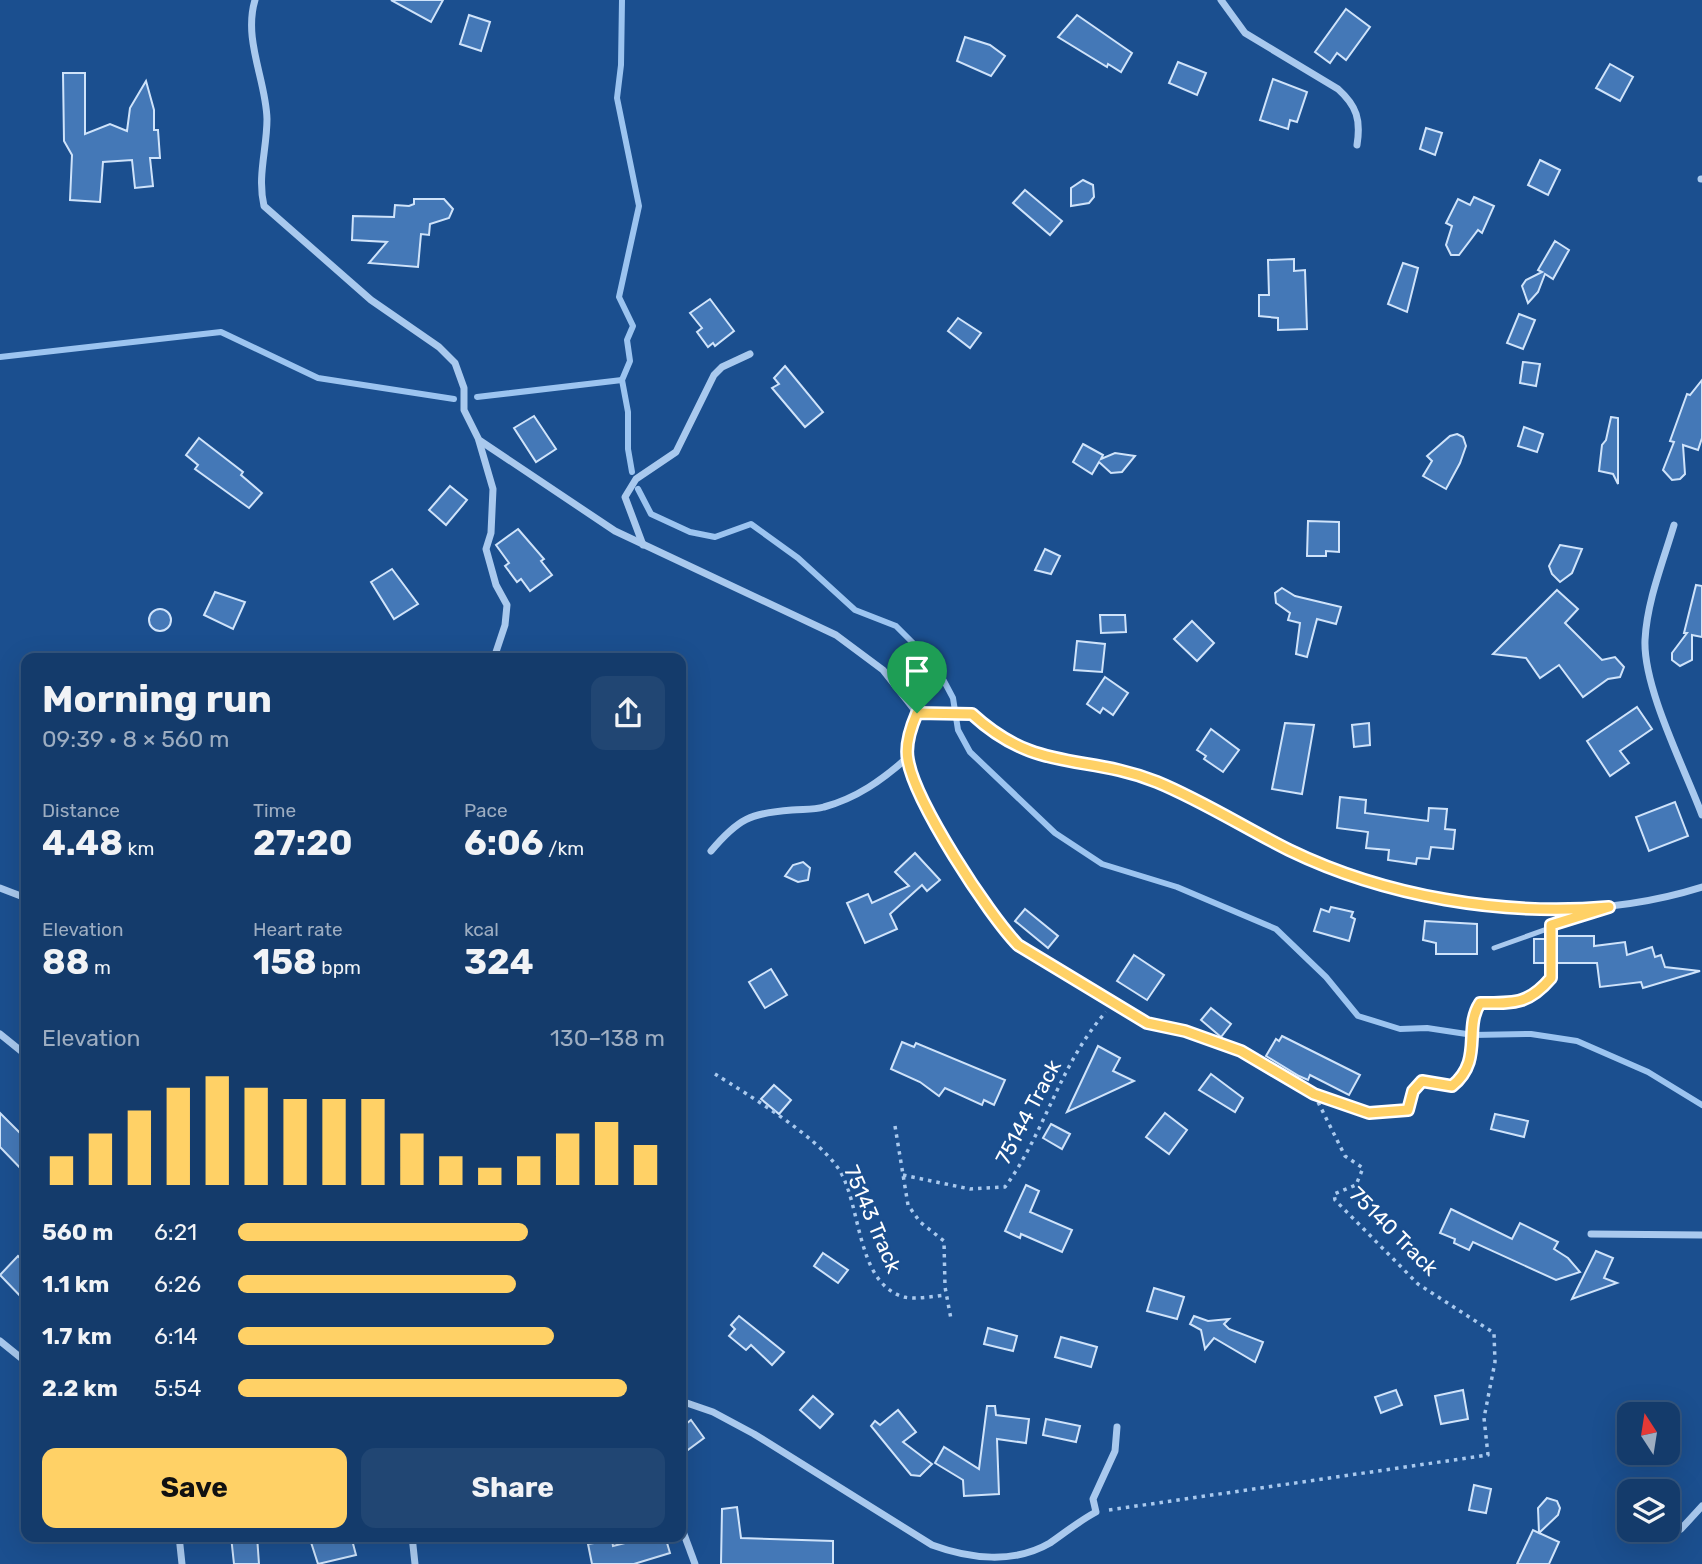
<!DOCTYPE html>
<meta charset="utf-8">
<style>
body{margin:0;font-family:Rubik,sans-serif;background:#214673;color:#f1f3f6;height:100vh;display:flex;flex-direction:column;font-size:26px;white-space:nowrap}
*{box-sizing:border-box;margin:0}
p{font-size:23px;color:#9dadc1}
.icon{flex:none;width:38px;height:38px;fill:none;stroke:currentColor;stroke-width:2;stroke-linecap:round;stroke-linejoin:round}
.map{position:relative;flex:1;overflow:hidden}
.panel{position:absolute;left:21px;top:653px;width:665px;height:889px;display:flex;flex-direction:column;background:#143b6b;border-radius:14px;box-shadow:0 7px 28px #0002,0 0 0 2px #33557e}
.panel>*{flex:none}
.needle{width:46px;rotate:348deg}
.tools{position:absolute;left:1617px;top:1402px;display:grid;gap:14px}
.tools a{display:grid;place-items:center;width:63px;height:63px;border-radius:14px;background:#143b6b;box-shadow:0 7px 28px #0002,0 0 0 2px #33557e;font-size:35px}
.pin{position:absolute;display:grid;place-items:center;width:60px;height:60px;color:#fff;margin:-72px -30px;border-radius:50% 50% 50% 0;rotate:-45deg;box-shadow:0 0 7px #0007}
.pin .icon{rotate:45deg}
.round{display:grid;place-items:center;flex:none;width:74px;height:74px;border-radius:14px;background:#214673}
.head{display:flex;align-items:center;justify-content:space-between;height:119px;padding:0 21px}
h1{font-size:38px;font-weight:700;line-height:52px}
.metrics{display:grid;grid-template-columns:repeat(3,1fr);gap:10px;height:119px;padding:7px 21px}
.metrics div{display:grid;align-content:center}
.metrics b{font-size:35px;font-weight:700}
.metrics small{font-size:19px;font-weight:400}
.metrics p{font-size:19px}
.chart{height:196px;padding:14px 21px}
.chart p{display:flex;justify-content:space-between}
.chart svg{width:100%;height:126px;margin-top:7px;stroke:#ffd166;stroke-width:6}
.action{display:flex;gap:14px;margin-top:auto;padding:14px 21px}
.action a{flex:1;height:80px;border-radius:14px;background:#ffd166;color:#111;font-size:28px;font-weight:700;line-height:80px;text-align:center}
.action a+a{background:#214673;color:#f1f3f6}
ul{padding:0 21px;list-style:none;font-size:23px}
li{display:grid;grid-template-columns:112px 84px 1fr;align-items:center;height:52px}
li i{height:18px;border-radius:9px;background:#ffd166}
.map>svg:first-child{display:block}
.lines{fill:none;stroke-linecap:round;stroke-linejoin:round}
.stream{stroke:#9cc4f0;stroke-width:6}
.building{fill:#4478b7;stroke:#cfe3fa;stroke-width:2}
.path{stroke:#a9c9ee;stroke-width:3.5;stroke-dasharray:3.5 5;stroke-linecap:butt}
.lane{stroke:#a9c9ee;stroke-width:5}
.street{stroke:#a9c9ee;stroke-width:7}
.route-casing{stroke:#fff;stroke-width:14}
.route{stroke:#ffd166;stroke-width:9}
.labels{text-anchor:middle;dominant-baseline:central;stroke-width:5;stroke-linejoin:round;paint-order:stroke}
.street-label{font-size:21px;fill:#fff;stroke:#1b4f8f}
</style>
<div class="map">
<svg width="1702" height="1564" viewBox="0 0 1702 1564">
<rect width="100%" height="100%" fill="#1b4f8f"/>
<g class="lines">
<g class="stream">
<polyline points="622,0 621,65 617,98 639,206 619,297 633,326 627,340 630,361 622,380 628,412 628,449 632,472"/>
<polyline points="0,357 221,332 318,378 454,399"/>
<polyline points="477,397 622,380"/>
<polyline points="638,489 651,514 690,532 715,537 751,524 798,558 855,610 896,626 936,666 953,698 958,730 970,752 1055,833 1102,864 1177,887 1276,929 1326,977 1358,1016 1400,1029 1427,1028 1473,1035 1531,1034 1577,1041 1648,1072 1702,1105"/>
</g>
</g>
<g class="building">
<polygon points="391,0 443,0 431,22"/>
<polygon points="1346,9 1370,27 1346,60 1337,53 1330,63 1315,52"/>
<polygon points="469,15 490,22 481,51 460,44"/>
<polygon points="1077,15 1132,53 1121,72 1108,64 1107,67 1058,37"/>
<polygon points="965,37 990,45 1005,56 991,76 957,61"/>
<polygon points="1178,62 1206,73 1197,95 1169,83"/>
<polygon points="1610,64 1633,77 1620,101 1596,88"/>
<polygon points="63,73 85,73 85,134 110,124 127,131 130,108 146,81 154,110 154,130 158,130 160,158 150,158 153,186 135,188 132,160 103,162 100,202 70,200 72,155 64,141"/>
<polygon points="1273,79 1307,92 1297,122 1290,120 1288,129 1260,120"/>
<polygon points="1426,128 1442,133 1435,155 1420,149"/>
<polygon points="1540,160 1560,170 1548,195 1528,185"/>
<polygon points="1083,180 1093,185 1094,197 1089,203 1071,206 1071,188"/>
<polygon points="1025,190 1062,221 1050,235 1013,203"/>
<polygon points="1474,197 1494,206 1482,233 1478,230 1459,255 1451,255 1446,245 1452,226 1446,223 1458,199 1470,205"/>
<polygon points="414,199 444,199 453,209 449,218 430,224 429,235 421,234 418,267 369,263 387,242 352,240 353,216 394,217 395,205 409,206 414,204"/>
<polygon points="1555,241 1569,250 1553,279 1545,274 1538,292 1528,303 1522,286 1526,280 1542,272 1538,270"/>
<polygon points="1294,259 1294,271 1305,270 1307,329 1278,330 1278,318 1259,316 1259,295 1269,295 1268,260"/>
<polygon points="1403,263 1418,268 1407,312 1388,304"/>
<polygon points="710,299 734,331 715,346 713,343 708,347 697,332 702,328 690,313"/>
<polygon points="1519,314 1535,320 1523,349 1507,343"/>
<polygon points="958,318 981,333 970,348 948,331"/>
<polygon points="1523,362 1540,364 1536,386 1520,383"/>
<polygon points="785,366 823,412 805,427 772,388 779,384 774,378"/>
<polygon points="1702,380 1702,438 1698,450 1683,445 1685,474 1680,479 1672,480 1663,470 1674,442 1670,441 1687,394 1690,395"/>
<polygon points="534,416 556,449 536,462 514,428"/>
<polygon points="1611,417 1618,418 1618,484 1613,474 1599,471 1602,445 1606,440"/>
<polygon points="1524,427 1543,434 1537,452 1518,446"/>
<polygon points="1457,434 1463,437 1466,446 1460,463 1446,489 1423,476 1432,461 1427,456 1450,436"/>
<polygon points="199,438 243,472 241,475 262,493 249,508 195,469 198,465 186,455"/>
<polygon points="1083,444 1103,455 1101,459 1115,453 1135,456 1122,472 1111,473 1099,462 1092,474 1073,462"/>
<polygon points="450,486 467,500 446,525 429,510"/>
<polygon points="1308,521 1339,522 1339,552 1326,551 1326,556 1307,556"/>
<polygon points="518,529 544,559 541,561 552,575 530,591 521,579 517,582 505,566 509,563 496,545"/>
<polygon points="1560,545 1582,549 1572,573 1560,582 1552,574 1549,566"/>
<polygon points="1045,549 1060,556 1051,574 1035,570"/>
<polygon points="392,569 418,604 394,619 371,582"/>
<polygon points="1696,585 1702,586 1702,637 1692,635 1692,660 1680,666 1672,660 1672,653 1687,633 1684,633"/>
<polygon points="1282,588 1295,596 1341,607 1336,624 1317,619 1307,657 1296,654 1300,623 1288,620 1290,613 1276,603 1275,593"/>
<polygon points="1557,590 1578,609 1565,623 1602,660 1615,657 1624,667 1620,677 1608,679 1583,697 1559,665 1540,678 1526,658 1493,654"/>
<polygon points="215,592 245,602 233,629 204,615"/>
<circle cx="160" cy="620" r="11"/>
<polygon points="1100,615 1125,615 1126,632 1101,633"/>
<polygon points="1192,621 1214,643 1197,661 1174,639"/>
<polygon points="1077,641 1105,644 1102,672 1074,670"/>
<polygon points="1105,677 1128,693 1113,715 1103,708 1100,713 1087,704"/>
<polygon points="1637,707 1652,729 1620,751 1629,763 1610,776 1587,741"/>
<polygon points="1285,723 1314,725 1302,794 1272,789"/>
<polygon points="1369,723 1370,745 1354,747 1352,725"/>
<polygon points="1211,729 1239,750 1223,772 1204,759 1206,756 1197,750"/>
<polygon points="1340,797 1366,800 1365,813 1428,821 1429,808 1447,809 1445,829 1455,830 1453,849 1431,847 1429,859 1417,858 1416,864 1388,860 1389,850 1366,848 1368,832 1337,828"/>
<polygon points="1675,802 1688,836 1649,851 1636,817"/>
<polygon points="915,853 940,880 927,891 922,885 890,914 897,929 865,943 847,903 868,894 872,903 909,886 895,872"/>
<polygon points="803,862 810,868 808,880 798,882 785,876 793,865"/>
<polygon points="1331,907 1353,912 1351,917 1355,919 1349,941 1314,931 1321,909 1329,912"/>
<polygon points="1025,909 1058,936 1048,948 1015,921"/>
<polygon points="1425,921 1477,924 1477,954 1436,954 1436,943 1423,940"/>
<polygon points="1557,936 1594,936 1594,946 1625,942 1627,955 1652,947 1655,957 1661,955 1665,967 1700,971 1643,988 1641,982 1600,987 1597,963 1534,963 1534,939 1557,939"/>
<polygon points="1134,955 1164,975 1147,1000 1117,981"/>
<polygon points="771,969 787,995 765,1008 749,982"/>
<polygon points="1211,1008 1231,1024 1221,1037 1201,1020"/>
<polygon points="1282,1036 1360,1075 1349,1095 1310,1075 1308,1080 1299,1076 1266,1056 1276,1039 1279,1041"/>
<polygon points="902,1042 914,1047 916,1043 1005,1080 994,1105 984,1100 982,1105 945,1088 939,1096 920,1082 891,1069"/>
<polygon points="1098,1046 1120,1058 1113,1071 1134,1081 1067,1112"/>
<polygon points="1211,1074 1243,1098 1235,1112 1199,1090"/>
<polygon points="774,1085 791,1100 779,1114 761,1099"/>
<polygon points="0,1113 26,1139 26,1174 0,1147"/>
<polygon points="1165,1113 1187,1130 1169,1154 1146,1137"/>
<polygon points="1495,1114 1528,1121 1524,1137 1491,1129"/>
<polygon points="1051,1124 1070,1134 1062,1149 1043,1138"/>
<polygon points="1026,1185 1039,1191 1030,1212 1072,1230 1062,1252 1021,1234 1020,1238 1005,1231"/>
<polygon points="1451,1209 1512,1239 1520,1223 1558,1242 1554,1249 1568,1258 1580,1272 1556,1280 1473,1242 1469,1250 1454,1243 1455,1239 1440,1233"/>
<polygon points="1596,1251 1613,1258 1604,1278 1617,1283 1572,1299"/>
<polygon points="823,1253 848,1270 838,1283 814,1266"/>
<polygon points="18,1256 26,1264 26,1302 0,1275"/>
<polygon points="1154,1288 1184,1297 1177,1319 1147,1311"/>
<polygon points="739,1316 784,1352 772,1365 751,1345 746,1350 729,1336 735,1329 731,1325"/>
<polygon points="1194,1316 1208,1321 1229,1319 1224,1324 1229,1329 1263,1342 1255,1362 1214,1338 1205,1349 1201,1330 1190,1324"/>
<polygon points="988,1328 1017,1336 1013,1351 984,1344"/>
<polygon points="1061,1337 1097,1347 1091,1367 1055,1357"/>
<polygon points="1396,1390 1402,1405 1381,1413 1375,1397"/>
<polygon points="1463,1390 1468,1419 1441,1424 1435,1396"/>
<polygon points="813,1396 833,1414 820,1428 800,1410"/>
<polygon points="987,1406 995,1406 996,1415 1029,1419 1026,1443 997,1439 999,1494 964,1496 963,1480 935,1463 944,1447 979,1469"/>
<polygon points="898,1410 916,1432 903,1442 932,1464 920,1476 911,1475 871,1426 875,1421 880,1425"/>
<polygon points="1046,1419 1080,1426 1076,1442 1043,1435"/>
<polygon points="691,1420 704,1438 681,1455 681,1428"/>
<polygon points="1474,1485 1491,1489 1486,1513 1469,1510"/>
<polygon points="1547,1498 1557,1501 1560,1508 1558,1515 1539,1533 1559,1542 1549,1564 1517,1564 1533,1530 1539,1533 1538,1508"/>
<polygon points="737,1507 741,1538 833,1541 833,1564 721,1564 722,1509"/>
<polygon points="231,1536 257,1536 259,1564 234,1564"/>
<polygon points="309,1536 351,1536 356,1555 318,1564"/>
<polygon points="653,1536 665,1536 670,1553 634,1564 592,1564 588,1544 612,1540 613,1546"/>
</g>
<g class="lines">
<g class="path">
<path d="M715 1074C750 1096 815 1135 838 1168 862 1203 855 1283 904 1297 916 1300 934 1296 946 1295"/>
<path d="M1316 1095 1369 1113 1408 1110 1413 1091 1422 1081 1452 1086C1484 1060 1463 1029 1480 1003 1514 1003 1528 1005 1551 978V941"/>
<polyline points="895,1126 908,1205 920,1222 944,1241 945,1287 951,1319"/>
<path d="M903 1175 970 1189 1005 1187C1045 1133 1060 1063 1106 1012"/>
<polyline points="1109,1510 1488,1455 1484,1418 1495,1362 1494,1333 1418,1284 1335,1200 1334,1194 1356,1185 1363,1168 1345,1156 1314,1094 1252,1058"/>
</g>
<polyline class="lane" points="1494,948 1603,909"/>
<g class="street">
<path d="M255 0C243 40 266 80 267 119 267 149 257 176 264 206L371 300 439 347 455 363 464 388V410L479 440 615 531 836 635 883 670 917 713"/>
<path d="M1221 0 1245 33 1338 89C1357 106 1361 120 1357 145"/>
<polyline points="1701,179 1702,179"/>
<polyline points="479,441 493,489 491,533 486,549 496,585 507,605 505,625 494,658"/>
<path d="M1674 525C1663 562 1647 601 1645 640 1643 688 1685 769 1702 815"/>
<polyline points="643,545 625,497 636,479 676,452 714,375 722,367 750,354"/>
<path d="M917 713 972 714C1037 774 1085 753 1157 782 1203 801 1245 828 1289 850 1411 909 1572 928 1702 887"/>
<polyline points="917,713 910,732 907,758 918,791 939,831 1003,930 1036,956 1147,1023 1185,1031 1241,1051"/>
<path d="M711 851C738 819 750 813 792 810 803 809 814 810 824 807 857 798 882 780 907 758"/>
<polyline points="0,888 26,898"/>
<polyline points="0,1034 26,1055"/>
<polyline points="1591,1234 1702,1235"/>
<polyline points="0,1341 26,1362"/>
<path d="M681 1401 713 1412 754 1434 932 1545C970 1559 1014 1564 1050 1543 1066 1532 1079 1521 1096 1512L1093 1499 1115 1451 1117 1427"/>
<polyline points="681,1526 695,1564"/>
<polyline points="1681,1529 1702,1506"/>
<polyline points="179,1536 182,1564"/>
<polyline points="412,1536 415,1564"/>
</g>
</g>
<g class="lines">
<g class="route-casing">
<path id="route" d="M917 713 972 714C1037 774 1085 753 1157 782 1203 801 1245 828 1289 850 1386 897 1502 916 1609 907L1551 925V978C1528 1005 1514 1003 1480 1003 1463 1029 1484 1060 1452 1086L1422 1081 1413 1091 1408 1110 1369 1113 1314 1094 1241 1051 1185 1031 1147 1023 1018 945C988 914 915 802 908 760 905 746 911 727 917 713Z"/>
</g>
<use href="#route" class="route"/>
</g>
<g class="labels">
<g class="street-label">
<text transform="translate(1028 1112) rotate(-62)">75144 Track</text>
<text transform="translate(873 1219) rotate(67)">75143 Track</text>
<text transform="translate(1394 1231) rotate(45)">75140 Track</text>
</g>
</g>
</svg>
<div class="tools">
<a><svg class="needle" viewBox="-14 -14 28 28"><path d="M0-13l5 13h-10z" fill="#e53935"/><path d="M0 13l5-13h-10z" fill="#9dadc1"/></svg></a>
<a><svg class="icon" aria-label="layers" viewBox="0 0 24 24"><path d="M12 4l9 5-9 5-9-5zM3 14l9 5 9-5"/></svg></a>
</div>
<div class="pin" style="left:917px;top:713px;background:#1e9e55"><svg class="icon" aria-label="arrive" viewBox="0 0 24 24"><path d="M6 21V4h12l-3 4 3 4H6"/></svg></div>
<section class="panel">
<div class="head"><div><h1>Morning run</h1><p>09:39 · 8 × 560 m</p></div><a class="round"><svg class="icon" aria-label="share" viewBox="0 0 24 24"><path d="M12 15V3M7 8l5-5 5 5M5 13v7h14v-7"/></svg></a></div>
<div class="metrics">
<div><p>Distance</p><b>4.48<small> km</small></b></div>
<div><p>Time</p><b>27:20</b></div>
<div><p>Pace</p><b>6:06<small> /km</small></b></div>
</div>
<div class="metrics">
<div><p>Elevation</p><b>88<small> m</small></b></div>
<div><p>Heart rate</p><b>158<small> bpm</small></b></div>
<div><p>kcal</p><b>324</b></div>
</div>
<div class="chart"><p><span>Elevation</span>130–138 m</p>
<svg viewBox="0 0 160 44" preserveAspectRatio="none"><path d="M5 44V34M15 44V26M25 44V18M35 44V10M45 44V6M55 44V10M65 44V14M75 44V14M85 44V14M95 44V26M105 44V34M115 44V38M125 44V34M135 44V26M145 44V22M155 44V30"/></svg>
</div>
<ul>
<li><b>560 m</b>6:21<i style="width:68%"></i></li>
<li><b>1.1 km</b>6:26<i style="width:65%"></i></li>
<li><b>1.7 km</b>6:14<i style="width:74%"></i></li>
<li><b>2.2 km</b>5:54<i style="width:91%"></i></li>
</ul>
<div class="action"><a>Save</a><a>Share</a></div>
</section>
</div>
